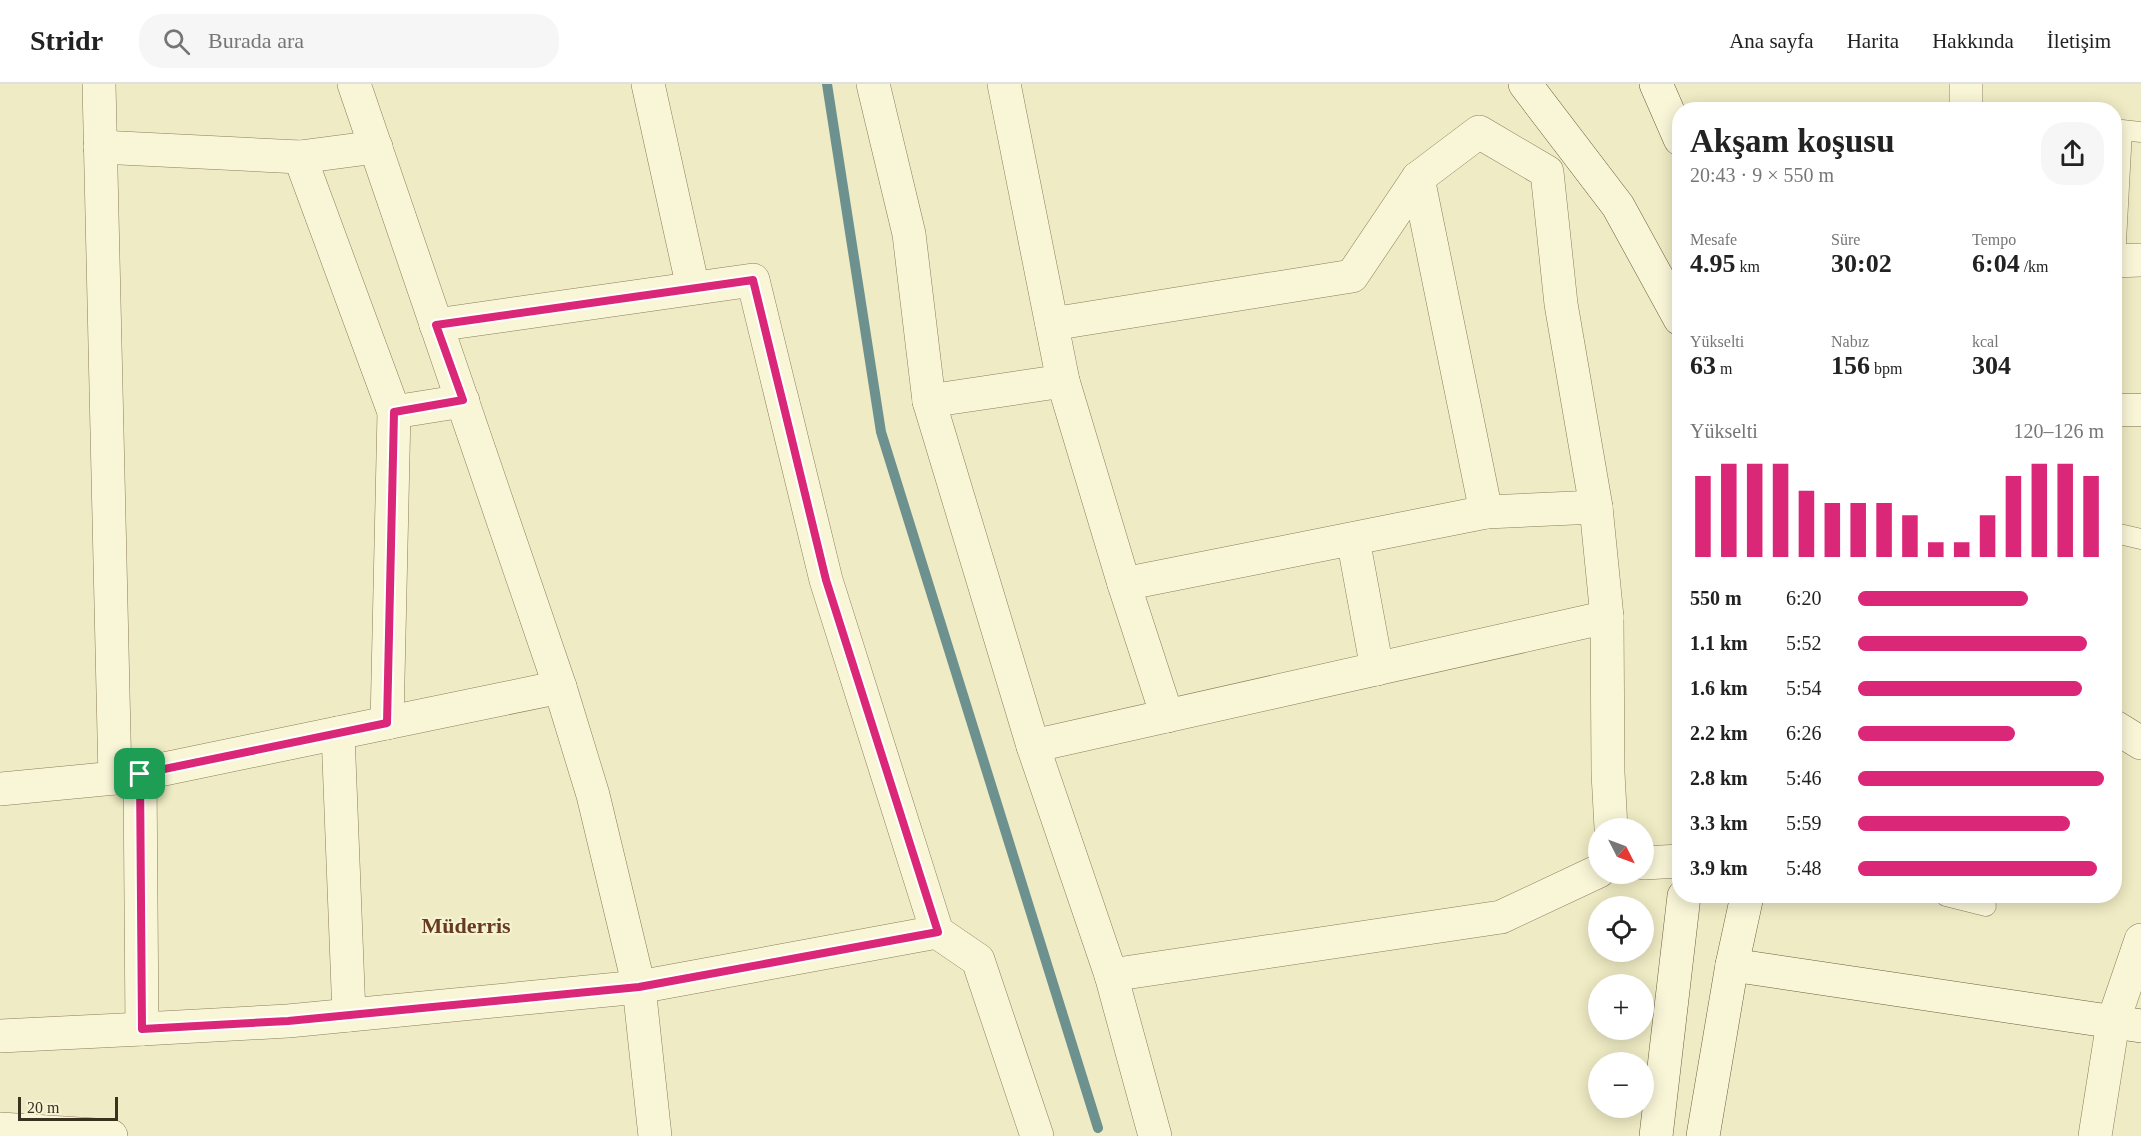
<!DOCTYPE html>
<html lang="tr">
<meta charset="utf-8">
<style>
body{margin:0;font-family:Georgia,serif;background:#f6f6f6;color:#222;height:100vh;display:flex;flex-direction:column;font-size:22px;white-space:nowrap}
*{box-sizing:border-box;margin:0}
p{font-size:20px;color:#767676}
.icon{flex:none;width:33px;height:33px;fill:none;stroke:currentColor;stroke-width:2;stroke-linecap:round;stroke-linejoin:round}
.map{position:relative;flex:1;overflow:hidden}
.side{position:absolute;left:1672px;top:18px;width:450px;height:801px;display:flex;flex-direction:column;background:#fff;border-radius:24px;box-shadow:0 3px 15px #0003}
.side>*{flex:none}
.needle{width:39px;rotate:132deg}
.buttons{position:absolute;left:1588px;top:734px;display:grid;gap:12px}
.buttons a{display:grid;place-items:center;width:66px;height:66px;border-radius:50%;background:#fff;box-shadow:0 3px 15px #0003;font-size:30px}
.scale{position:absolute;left:18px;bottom:15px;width:100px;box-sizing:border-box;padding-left:6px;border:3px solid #3a311e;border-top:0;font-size:16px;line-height:21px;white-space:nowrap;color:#3a311e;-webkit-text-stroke:4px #f6f3d4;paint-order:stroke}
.pin{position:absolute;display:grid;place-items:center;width:51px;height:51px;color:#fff;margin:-26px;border-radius:12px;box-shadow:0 3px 9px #0006}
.round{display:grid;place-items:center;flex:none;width:63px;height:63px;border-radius:24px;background:#f6f6f6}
.headline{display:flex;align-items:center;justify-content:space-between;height:102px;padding:0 18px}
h1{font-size:33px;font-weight:700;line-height:45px}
.figures{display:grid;grid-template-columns:repeat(3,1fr);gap:9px;height:102px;padding:6px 18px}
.figures div{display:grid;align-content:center}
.figures b{font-size:26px;font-weight:700}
.figures small{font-size:16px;font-weight:400}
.figures p{font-size:16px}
.chart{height:168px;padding:12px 18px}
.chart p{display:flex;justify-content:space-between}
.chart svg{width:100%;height:108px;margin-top:6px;stroke:#db2777;stroke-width:6}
ul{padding:0 18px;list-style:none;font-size:20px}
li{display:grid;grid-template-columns:96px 72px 1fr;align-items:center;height:45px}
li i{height:15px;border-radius:8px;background:#db2777}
header{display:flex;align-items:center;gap:36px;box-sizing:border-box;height:84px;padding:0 30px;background:#fff;border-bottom:2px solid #e0e0e0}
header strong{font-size:28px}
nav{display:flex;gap:33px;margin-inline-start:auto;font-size:21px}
.search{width:420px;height:54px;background:#f6f6f6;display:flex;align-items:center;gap:15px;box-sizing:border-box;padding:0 21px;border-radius:24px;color:#767676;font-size:22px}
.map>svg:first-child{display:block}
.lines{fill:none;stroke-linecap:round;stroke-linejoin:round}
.stream{stroke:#6d918f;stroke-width:10}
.lane-casing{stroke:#8a7d5a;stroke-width:21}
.street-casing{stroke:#8a7d5a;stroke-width:34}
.secondary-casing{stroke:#6c5e3d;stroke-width:34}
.lane{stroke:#f9f6d8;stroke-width:20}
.street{stroke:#f9f6d8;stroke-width:33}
.secondary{stroke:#f9f6d8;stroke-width:33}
.route-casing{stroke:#fff;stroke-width:12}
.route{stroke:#db2777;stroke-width:8}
.labels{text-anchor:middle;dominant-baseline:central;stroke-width:4.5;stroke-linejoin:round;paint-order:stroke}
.district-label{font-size:22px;font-weight:bold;fill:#673b1d;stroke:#f6f3d4}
</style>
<header>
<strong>Stridr</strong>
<div class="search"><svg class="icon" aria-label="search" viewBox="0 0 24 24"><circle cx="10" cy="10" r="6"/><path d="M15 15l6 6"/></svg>Burada ara</div>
<nav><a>Ana sayfa</a><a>Harita</a><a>Hakkında</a><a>İletişim</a></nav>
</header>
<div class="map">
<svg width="2141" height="1052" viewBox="0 0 2141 1052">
<rect width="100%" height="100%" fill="#efebc4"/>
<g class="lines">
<polyline class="stream" points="827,0 881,348 1098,1044"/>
<g class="lane-casing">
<g id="lane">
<polyline points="2115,177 2122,46 2141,48"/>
<polyline points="2115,449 2141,455"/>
<polyline points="1946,812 1986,822"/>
</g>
</g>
<g class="street-casing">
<g id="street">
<polyline points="99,0 115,694"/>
<polyline points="354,0 560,603 593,711 639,903 655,1052"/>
<polyline points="648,0 693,204"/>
<polyline points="873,0 909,150 929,317 1033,662 1111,891 1155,1052"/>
<polyline points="1004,0 1063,297 1124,500 1167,632"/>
<polyline points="1966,26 1966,0"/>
<polyline points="100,63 300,73 376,63"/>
<polyline points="300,73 394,328 387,639"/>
<polyline points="1418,94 1486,428"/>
<polyline points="2115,177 2141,176"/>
<polyline points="1052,240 1352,192 1418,94 1479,48 1547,88 1561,220 1596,423 1607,533 1608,689 1611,744"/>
<polyline points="436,241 753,196 826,496 937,848 978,876 1037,1052"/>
<polyline points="929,317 1063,297"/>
<polyline points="394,328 463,317"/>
<polyline points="1353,455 1377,585"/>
<polyline points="1124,500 1486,428 1596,423"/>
<polyline points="2115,643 2141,659"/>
<polyline points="338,649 349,931"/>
<polyline points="1033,662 1607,533"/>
<polyline points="140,690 142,945 288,937 639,903 937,848"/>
<polyline points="0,705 115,694 140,690 560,603"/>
<polyline points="1644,779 1680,777"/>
<polyline points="1111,891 1501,833 1599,787"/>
<polyline points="0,952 142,945"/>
<polyline points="0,1045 111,1052"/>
<polyline points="2095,1052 2113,938 2141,856"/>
</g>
</g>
<g class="secondary-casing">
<g id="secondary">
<polyline points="1525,0 1618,122 1680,235"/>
<polyline points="1656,0 1680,55"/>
<polyline points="2115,326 2141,326"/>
<polyline points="1732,881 2141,942"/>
<polyline points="1656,1052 1684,812"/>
<polyline points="1703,1052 1732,881 1747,812"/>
</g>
</g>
<use href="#lane" class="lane"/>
<use href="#street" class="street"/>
<use href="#secondary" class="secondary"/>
</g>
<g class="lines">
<g class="route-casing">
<polygon id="route" points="753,196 826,496 938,848 639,903 288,937 142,945 140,690 387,639 394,328 463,316 436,241"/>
</g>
<use href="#route" class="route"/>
</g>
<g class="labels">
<g class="district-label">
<text x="466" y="841">Müderris</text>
</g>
</g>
</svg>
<div class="buttons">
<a><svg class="needle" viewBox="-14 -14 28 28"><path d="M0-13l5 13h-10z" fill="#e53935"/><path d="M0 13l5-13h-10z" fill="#767676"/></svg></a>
<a><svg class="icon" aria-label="locate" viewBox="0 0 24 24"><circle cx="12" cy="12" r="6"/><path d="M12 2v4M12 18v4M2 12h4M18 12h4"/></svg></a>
<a>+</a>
<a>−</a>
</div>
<div class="scale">20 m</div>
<div class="pin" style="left:140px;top:690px;background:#1e9e55"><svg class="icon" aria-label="arrive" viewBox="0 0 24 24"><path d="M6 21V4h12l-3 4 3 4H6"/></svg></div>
<section class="side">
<div class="headline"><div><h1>Akşam koşusu</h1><p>20:43 · 9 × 550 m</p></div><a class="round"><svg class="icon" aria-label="share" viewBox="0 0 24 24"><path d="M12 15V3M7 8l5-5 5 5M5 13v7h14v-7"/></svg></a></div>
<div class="figures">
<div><p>Mesafe</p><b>4.95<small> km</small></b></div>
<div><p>Süre</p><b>30:02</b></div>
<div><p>Tempo</p><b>6:04<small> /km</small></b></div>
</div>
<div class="figures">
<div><p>Yükselti</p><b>63<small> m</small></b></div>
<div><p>Nabız</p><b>156<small> bpm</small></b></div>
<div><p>kcal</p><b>304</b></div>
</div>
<div class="chart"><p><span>Yükselti</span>120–126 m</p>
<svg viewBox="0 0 160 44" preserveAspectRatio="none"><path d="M5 44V11M15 44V6M25 44V6M35 44V6M45 44V17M55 44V22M65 44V22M75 44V22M85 44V27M95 44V38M105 44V38M115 44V27M125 44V11M135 44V6M145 44V6M155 44V11"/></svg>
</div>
<ul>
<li><b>550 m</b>6:20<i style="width:69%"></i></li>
<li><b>1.1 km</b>5:52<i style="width:93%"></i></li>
<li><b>1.6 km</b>5:54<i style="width:91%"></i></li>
<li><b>2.2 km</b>6:26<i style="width:64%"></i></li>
<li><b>2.8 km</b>5:46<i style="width:100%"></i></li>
<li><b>3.3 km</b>5:59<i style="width:86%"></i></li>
<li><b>3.9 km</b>5:48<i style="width:97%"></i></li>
</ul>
</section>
</div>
